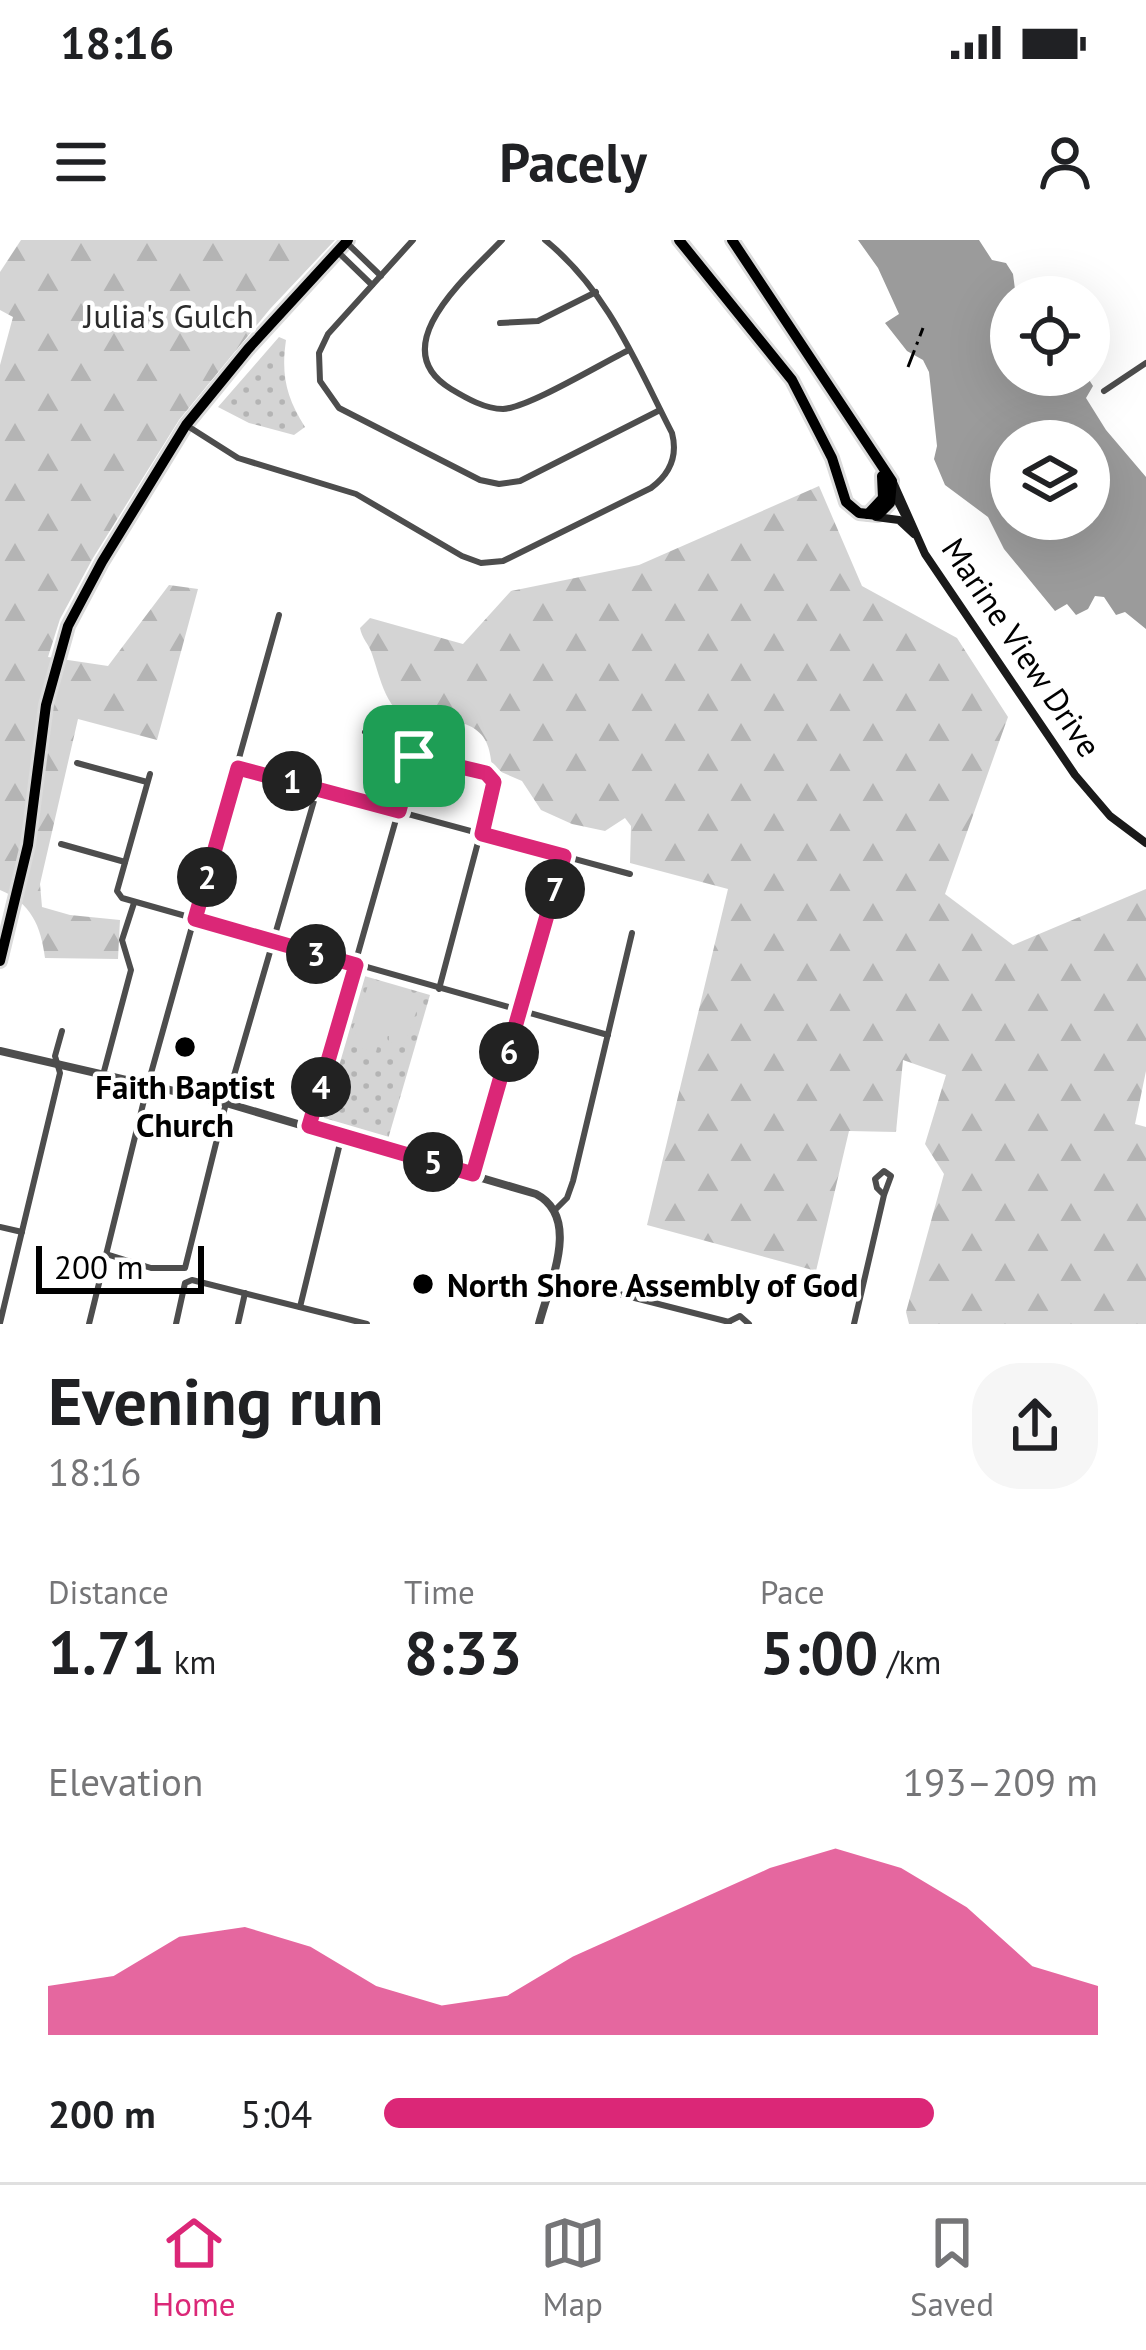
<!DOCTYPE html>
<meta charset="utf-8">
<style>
body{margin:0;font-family:"PT Sans",sans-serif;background:#f6f6f6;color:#202124;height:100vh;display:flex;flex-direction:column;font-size:45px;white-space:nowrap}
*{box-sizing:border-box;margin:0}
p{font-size:39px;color:#757577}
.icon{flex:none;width:66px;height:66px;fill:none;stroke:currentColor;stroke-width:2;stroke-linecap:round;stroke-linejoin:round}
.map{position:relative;height:1084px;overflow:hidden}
.side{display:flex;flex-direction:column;background:#fff;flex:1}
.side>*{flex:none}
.buttons{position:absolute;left:990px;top:36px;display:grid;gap:24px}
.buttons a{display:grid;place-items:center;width:120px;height:120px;border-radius:50%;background:#fff;box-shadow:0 12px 48px #0002;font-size:60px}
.scale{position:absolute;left:36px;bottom:30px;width:168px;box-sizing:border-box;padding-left:12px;border:6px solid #000;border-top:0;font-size:33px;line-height:42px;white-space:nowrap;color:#000;-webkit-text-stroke:9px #fff;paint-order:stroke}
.pin{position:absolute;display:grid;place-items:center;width:102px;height:102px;color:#fff;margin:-51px;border-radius:24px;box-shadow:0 6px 18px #0006}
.km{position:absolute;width:60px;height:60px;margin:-30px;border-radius:50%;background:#222;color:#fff;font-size:33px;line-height:60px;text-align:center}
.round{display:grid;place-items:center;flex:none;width:126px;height:126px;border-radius:48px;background:#f6f6f6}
.summary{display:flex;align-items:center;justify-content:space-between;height:204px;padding:0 48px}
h1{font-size:66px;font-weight:800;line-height:90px}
.metrics{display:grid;grid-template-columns:repeat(3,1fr);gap:18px;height:204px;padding:12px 48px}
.metrics div{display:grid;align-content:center}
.metrics b{font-size:60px;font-weight:800}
.metrics small{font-size:33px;font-weight:400}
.metrics p{font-size:33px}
.chart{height:336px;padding:24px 48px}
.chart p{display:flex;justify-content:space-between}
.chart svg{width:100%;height:216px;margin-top:12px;fill:#db2777;opacity:.7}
ul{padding:0 48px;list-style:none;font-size:39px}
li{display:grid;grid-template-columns:192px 144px 1fr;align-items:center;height:90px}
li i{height:30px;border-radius:15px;background:#db2777}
.status{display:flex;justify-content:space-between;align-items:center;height:84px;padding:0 60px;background:#fff;direction:ltr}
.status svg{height:33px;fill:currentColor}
header{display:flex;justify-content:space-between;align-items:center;height:156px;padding:0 48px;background:#fff;font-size:54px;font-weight:800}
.tab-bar{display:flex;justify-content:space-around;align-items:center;height:168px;border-top:3px solid #e0e0e0;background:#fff;font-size:33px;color:#757577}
.tab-bar a{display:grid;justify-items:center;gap:6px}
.tab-bar .selected{color:#db2777}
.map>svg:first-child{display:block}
.grass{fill:url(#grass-dots)}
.forest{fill:url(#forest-firs)}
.pitch{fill:#d4d4d4}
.water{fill:#9b9b9b;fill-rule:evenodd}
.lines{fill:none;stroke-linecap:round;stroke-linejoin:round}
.primary-casing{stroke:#dbdbdb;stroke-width:16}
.minor{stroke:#4d4d4d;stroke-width:6}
.tertiary{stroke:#4d4d4d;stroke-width:8}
.secondary{stroke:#1a1a1a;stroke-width:8}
.primary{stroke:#000;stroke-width:10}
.rail{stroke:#000;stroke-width:3;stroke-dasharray:18 6 3 6;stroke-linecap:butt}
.route-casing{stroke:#fff;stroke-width:24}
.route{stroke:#db2777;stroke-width:15}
.poi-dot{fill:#000;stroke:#fff;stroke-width:4.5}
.labels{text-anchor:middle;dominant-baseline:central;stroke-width:9;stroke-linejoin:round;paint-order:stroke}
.park-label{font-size:33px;fill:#2b2b2b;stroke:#fff}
.street-label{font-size:33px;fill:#000;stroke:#fff}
.poi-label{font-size:33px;font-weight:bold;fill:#000;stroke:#fff}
</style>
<div class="status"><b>18:16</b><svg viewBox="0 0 49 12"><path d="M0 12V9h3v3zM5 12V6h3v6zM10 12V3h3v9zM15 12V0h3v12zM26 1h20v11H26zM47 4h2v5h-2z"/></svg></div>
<header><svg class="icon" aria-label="menu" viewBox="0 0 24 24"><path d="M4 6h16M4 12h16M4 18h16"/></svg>Pacely<svg class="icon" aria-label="person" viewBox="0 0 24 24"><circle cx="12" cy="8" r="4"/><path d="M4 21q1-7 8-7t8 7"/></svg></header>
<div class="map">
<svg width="1146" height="1084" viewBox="0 0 1146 1084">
<defs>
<pattern id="grass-dots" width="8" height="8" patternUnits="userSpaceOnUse" patternTransform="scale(3)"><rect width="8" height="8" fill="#d4d4d4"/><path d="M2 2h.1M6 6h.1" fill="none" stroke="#b4b4b4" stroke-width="1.8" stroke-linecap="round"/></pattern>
<pattern id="forest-firs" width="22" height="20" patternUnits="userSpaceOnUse" patternTransform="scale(3)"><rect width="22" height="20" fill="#d4d4d4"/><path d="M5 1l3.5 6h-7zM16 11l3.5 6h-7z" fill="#b4b4b4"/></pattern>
</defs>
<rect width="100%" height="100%" fill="#fff"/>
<g class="grass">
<path d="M279 97 286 100C281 135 286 157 305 187L294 195 249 183 218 167Z"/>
<polygon points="361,735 430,755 388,899 319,879"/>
</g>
<g class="forest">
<path d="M21 0H335L270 69 179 180 93 318 60 379 48 417 108 426 169 345 198 349 157 500 78 479 40 644 42 667 70 675 120 680 118 719 45 718C41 686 31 663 0 650V125L13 77 0 70V32Z"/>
<path d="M819 246 862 346 957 398 1008 477 945 654 1013 705 1146 649V831L1135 884 1146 887V1084H909L906 1072 944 934 925 904 946 835 903 820 896 892 849 891 816 1031 647 985 728 649 630 623 631 586 625 578 605 591 572 584 541 570 522 541 492 528C490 506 486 492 465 484 452 489 440 488 427 485 387 479 383 446 372 414 369 404 362 399 360 388L370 378 463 404 511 351 639 325Z"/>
</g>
<polygon class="pitch" points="370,740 422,757 403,807 389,802 389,796 380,796 376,812 353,806 356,793 352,791"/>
<path class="water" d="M858 0H979L992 20 1006 23 1013 34 1016 57H1011V135H1086L1093 146 1086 158 1106 190 1146 237V389L1125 372 1116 375 1104 357 1095 356 1088 369 1076 375 1067 364 1055 371 1004 309 988 277 945 245 934 219 937 206 929 132 923 120 907 111 885 83 899 74 878 28ZM1011 201H1089V279H1011Z"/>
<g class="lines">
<g class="primary-casing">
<g id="primary">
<polyline points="679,0 792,140 832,218 846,262 859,273 878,275 890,263 892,241 732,0"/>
<polyline points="868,274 883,258 882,236"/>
<polyline points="0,721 28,605 46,465 68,386 102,322 186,185 248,109 348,0"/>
</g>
</g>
<g class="minor">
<polyline points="413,0 328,94 319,113 320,141 339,168 480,240 499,244 520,241 660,170"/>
<path d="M502 0C470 34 381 107 451 149 466 158 485 169 503 169 528 168 602 123 629 110"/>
<polyline points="346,2 381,36"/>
<polyline points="337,11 372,45"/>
<polyline points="500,83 538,81 596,52"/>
<polyline points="1104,151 1146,123"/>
<path d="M186 185 238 218 356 254 462 316 481 323 503 321 651 248C670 234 678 216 672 193 636 123 608 51 545 0"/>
<polyline points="365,492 414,516 486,533 494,542 439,749"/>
<polyline points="77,523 147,542"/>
<polyline points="238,528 630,634"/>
<polyline points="150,534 117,651 122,658 608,795"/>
<polyline points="61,604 125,622"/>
<polyline points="103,835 131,730 122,700 134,663"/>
<polyline points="309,886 414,516"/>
<polyline points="473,934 564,616"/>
<polyline points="556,969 567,958 573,941 632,693"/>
<polyline points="0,987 22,992"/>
<polyline points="106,1014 151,1028 185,1028 226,863 318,547"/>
<polyline points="619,1054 729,1082"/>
<polyline points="300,1067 342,895"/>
<polyline points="730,1081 740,1076 749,1084"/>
<polyline points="0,1083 60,833 55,816 62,791"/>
<polyline points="89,1084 148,844 279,375"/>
<polyline points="176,1084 185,1043 192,1040 367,1084"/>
<polyline points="238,1084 245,1053"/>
<polyline points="854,1084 884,955 891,936 884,931 875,939 877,948 884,955"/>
</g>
<path class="tertiary" d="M0 811 226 863 536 954C582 978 549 1044 539 1084"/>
<g class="secondary">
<polyline points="893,242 925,314 1075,535 1110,576 1146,603"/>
<polyline points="893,252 908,281"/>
<polyline points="876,277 899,280 914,294"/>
</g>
<use href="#primary" class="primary"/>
<polyline class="rail" points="908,127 923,88"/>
</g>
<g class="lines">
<g class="route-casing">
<polygon id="route" points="414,516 486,533 494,542 482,594 564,616 473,934 309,886 356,725 195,679 238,528 399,571"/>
</g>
<use href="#route" class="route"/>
</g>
<g class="poi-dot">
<circle cx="185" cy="807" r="12"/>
<circle cx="423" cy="1044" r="12"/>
</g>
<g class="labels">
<g class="park-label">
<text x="169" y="75">Julia's Gulch</text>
</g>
<g class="street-label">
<text transform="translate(1022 407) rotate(56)">Marine View Drive</text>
</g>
<g class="poi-label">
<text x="185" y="846">Faith Baptist<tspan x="185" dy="38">Church</tspan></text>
<text x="447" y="1044" text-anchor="start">North Shore Assembly of God</text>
</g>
</g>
</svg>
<div class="buttons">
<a><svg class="icon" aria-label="locate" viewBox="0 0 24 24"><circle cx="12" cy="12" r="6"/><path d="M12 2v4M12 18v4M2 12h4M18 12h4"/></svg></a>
<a><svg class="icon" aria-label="layers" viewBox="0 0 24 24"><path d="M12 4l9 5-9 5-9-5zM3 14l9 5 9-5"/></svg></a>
</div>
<div class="scale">200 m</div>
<div class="pin" style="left:414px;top:516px;background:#1e9e55"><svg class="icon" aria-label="arrive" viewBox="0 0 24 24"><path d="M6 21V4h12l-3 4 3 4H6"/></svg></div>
<b class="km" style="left:292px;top:541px">1</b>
<b class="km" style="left:207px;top:637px">2</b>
<b class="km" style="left:316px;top:714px">3</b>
<b class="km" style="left:321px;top:847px">4</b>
<b class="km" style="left:433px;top:922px">5</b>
<b class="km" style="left:509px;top:812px">6</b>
<b class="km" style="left:555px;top:649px">7</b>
</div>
<section class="side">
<div class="summary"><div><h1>Evening run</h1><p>18:16</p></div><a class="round"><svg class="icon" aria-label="share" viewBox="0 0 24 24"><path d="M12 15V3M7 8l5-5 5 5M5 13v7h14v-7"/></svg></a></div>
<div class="metrics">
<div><p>Distance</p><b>1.71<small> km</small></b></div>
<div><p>Time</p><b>8:33</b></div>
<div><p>Pace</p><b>5:00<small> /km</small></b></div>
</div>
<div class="chart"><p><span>Elevation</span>193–209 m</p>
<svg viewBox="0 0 160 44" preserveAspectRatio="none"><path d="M0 44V34L10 32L20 24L30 22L40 26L50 34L60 38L70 36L80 28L90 22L100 16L110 10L120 6L130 10L140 18L150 30L160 34V44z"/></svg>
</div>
<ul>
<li><b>200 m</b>5:04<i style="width:77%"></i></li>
</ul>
</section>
<nav class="tab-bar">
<a class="selected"><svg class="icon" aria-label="home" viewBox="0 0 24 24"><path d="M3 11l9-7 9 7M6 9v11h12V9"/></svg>Home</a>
<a><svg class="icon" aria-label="map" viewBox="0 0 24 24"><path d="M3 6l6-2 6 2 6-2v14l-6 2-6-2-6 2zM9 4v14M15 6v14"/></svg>Map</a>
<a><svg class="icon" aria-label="saved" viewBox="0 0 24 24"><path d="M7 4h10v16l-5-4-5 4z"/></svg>Saved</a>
</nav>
